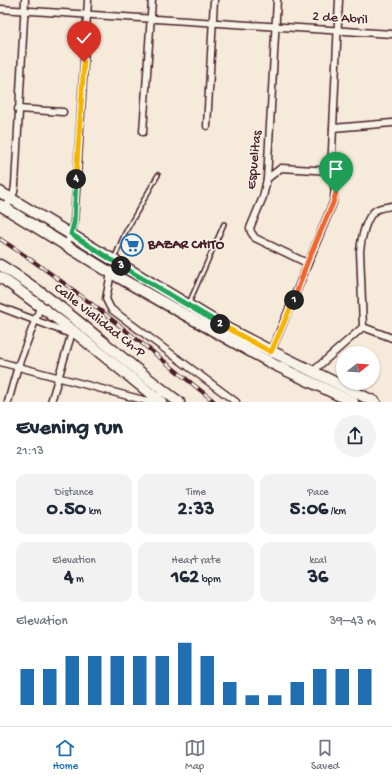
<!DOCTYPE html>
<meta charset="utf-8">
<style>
body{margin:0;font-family:"Gochi Hand",sans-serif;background:#f2f2f3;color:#1f2937;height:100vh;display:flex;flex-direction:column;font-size:15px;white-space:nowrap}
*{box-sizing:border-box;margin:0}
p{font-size:13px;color:#747a83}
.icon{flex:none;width:22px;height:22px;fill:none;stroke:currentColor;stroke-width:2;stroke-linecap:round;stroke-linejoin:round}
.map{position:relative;height:402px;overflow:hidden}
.sheet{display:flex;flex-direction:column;background:#fff;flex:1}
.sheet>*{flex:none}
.needle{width:26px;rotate:73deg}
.buttons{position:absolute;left:336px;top:346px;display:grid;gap:8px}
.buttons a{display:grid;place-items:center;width:44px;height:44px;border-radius:50%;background:#fff;box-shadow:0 1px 3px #0004;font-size:20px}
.pin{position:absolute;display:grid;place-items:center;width:34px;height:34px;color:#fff;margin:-41px -17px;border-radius:50% 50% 50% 0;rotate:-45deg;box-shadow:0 0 4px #0007}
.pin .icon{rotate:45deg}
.km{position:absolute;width:20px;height:20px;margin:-10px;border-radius:50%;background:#222;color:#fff;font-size:11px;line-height:20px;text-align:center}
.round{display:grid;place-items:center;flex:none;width:42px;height:42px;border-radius:21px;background:#f2f2f3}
.headline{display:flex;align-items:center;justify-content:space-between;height:68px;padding:0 16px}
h1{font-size:22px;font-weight:800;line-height:30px}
.figures{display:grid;grid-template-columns:repeat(3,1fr);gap:6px;height:68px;padding:4px 16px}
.figures div{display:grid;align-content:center;border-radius:10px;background:#f2f2f3;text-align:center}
.figures b{font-size:20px;font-weight:800}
.figures small{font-size:11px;font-weight:400}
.figures p{font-size:11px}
.chart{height:112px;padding:8px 16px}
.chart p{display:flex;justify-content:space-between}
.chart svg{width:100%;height:72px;margin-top:4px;stroke:#1f6fb2;stroke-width:6}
.dock{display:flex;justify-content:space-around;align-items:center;height:56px;border-top:1px solid #e0e1e3;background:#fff;font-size:11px;color:#747a83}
.dock a{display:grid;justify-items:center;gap:2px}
.dock .current{color:#1f6fb2}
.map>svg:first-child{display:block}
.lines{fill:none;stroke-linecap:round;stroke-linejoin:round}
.service-casing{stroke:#4a1f2b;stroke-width:6}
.minor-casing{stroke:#4a1f2b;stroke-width:9}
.primary-casing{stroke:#4a1f2b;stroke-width:13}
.service{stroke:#f7f3e8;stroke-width:3}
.minor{stroke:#f7f3e8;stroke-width:6}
.primary{stroke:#f7f3e8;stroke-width:10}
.rail-casing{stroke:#4a1f2b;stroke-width:4}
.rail{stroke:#f7f3e8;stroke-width:2.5;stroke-dasharray:8;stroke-linecap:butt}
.split-1-casing{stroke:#fff;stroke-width:8}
.split-2-casing{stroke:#fff;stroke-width:8}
.split-3-casing{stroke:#fff;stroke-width:8}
.split-4-casing{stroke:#fff;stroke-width:8}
.split-5-casing{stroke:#fff;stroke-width:8}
.split-1{stroke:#f0652b;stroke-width:5}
.split-2{stroke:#f5b400;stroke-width:5}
.split-3{stroke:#22a559;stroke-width:5}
.split-4{stroke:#22a559;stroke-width:5}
.split-5{stroke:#f5b400;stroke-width:5}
.labels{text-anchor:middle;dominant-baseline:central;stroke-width:3;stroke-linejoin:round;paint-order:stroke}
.street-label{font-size:14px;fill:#4a1f2b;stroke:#f7f3e8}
.poi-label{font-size:14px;font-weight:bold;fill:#4a1f2b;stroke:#f7f3e8;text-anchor:start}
</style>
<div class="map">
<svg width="392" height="402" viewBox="0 0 392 402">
<rect width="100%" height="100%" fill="#f6ebda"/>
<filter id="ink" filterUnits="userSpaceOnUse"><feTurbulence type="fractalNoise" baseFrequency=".025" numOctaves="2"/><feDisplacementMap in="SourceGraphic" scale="8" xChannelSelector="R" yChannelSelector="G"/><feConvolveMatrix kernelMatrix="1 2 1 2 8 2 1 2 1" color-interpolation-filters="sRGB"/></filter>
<g filter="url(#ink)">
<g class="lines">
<g class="service-casing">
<g id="service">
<polyline points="114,259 125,233 158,175"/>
<polyline points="189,303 224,224"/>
</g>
</g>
<g class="minor-casing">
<g id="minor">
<polyline points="277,0 267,179 263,197 250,228 251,232 255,238 307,263"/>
<polyline points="0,9 392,34"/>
<polyline points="18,109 63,112"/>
<polyline points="207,126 214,0"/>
<polyline points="333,128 392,123"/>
<polyline points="143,132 152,0"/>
<polyline points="267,179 281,168 331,171"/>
<polyline points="6,209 14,192 15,185 25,0"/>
<polyline points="66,245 71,235 74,223 88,0"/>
<polyline points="111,273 106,299 111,309 236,402"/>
<polyline points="0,307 71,334"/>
<path d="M363 327 360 251C361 239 366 216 376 210 381 207 387 207 392 206"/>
<polyline points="363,327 392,338"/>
<path d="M271 351C293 302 312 252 333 203 336 191 335 182 331 171L339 0"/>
<polyline points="0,362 147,401 155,401 158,400 162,389"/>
<polyline points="312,372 363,327"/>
<polyline points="8,402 18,366 41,305"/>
<polyline points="51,402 73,329"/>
</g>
</g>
<g class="primary-casing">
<g id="primary">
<polyline points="0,192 230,330 271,351 375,402"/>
<polyline points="0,205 111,273 221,335 275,365 353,402"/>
<path d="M0 265C64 304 118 358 179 402"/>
<polyline points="0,277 13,286 72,330 161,402"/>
</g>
</g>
<use href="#service" class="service"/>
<use href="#minor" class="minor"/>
<use href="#primary" class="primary"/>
<g class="rail-casing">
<path id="rail" d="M0 239C76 288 145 346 215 402"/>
</g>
<use href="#rail" class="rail"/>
</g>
</g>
<g class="lines" filter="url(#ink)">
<g class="split-1-casing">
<polyline id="split-1" points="294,300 307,263 333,203 336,193"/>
</g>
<g class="split-2-casing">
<polyline id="split-2" points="220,324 271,352 294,300"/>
</g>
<g class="split-3-casing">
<polyline id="split-3" points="121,266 220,324"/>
</g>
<g class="split-4-casing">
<polyline id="split-4" points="76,179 74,223 71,234 121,266"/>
</g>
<g class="split-5-casing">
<polyline id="split-5" points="76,179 84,62"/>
</g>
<use href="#split-1" class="split-1"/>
<use href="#split-2" class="split-2"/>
<use href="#split-3" class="split-3"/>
<use href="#split-4" class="split-4"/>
<use href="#split-5" class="split-5"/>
</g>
<defs>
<g id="supermarket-ring" transform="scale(1.15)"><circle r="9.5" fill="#f7f3e8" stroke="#1f6fb2" stroke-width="1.5"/><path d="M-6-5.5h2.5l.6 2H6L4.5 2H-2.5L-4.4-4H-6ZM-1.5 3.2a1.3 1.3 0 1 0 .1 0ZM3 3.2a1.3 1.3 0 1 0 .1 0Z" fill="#1f6fb2"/></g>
</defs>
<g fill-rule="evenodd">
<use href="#supermarket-ring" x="132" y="245"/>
</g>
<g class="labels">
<g class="street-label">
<text transform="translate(340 19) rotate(4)">2 de Abril</text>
<text transform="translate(255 160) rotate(-84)">Espuelitas</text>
<text transform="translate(99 321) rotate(38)">Calle Vialidad Ch-P</text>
</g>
<g class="poi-label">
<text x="148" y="245">BAZAR CHITO</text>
</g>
</g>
</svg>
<div class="buttons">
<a><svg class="needle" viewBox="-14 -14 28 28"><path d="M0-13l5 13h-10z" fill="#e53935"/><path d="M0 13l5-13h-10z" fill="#747a83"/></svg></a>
</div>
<div class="pin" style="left:336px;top:193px;background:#1e9e55"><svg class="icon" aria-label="arrive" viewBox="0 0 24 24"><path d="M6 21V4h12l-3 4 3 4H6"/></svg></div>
<div class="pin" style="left:84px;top:62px;background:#d93025"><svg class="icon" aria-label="check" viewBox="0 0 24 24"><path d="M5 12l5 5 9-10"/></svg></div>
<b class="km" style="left:294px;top:300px">1</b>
<b class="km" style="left:220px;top:324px">2</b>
<b class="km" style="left:121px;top:266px">3</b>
<b class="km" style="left:76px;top:179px">4</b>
</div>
<section class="sheet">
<div class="headline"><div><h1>Evening run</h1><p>21:13</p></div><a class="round"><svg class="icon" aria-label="share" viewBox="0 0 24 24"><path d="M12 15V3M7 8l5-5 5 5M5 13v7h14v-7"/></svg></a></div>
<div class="figures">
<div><p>Distance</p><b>0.50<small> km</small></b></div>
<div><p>Time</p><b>2:33</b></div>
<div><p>Pace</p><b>5:06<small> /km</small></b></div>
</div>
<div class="figures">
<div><p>Elevation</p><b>4<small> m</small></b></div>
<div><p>Heart rate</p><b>162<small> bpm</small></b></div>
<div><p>kcal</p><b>36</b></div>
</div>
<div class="chart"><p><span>Elevation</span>39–43 m</p>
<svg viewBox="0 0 160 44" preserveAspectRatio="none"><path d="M5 44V22M15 44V22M25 44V14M35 44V14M45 44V14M55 44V14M65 44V14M75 44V6M85 44V14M95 44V30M105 44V38M115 44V38M125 44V30M135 44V22M145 44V22M155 44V22"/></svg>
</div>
</section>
<nav class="dock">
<a class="current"><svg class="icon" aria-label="home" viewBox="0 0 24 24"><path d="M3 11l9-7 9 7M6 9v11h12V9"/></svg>Home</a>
<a><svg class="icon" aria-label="map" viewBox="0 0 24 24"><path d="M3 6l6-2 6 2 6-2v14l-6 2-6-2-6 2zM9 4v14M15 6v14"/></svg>Map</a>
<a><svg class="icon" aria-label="saved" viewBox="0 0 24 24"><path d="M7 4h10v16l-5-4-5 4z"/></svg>Saved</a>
</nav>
